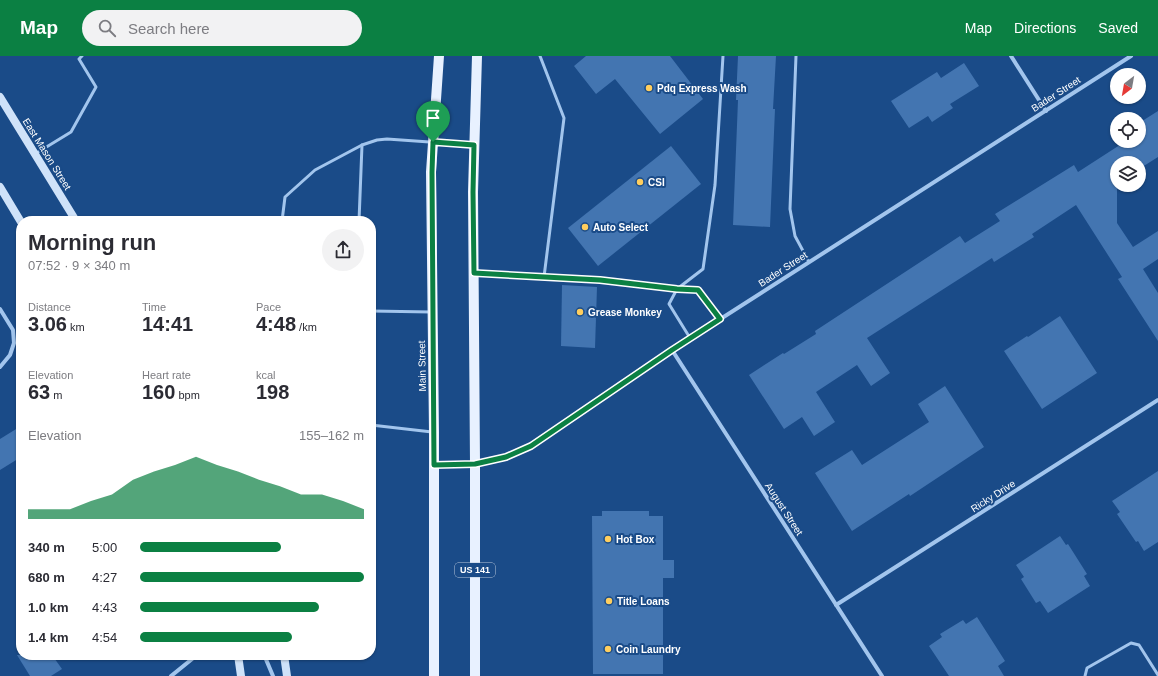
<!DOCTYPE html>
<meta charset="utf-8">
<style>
body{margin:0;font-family:Helvetica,sans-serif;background:#f2f2f3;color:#2b2b33;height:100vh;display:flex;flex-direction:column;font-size:15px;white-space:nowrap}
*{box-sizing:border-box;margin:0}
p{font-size:13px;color:#7c7c81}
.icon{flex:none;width:22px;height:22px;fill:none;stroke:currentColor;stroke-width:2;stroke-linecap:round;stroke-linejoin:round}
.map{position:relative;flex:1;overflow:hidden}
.sheet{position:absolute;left:16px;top:160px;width:360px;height:444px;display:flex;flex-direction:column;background:#fff;border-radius:16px;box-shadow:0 1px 3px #0004}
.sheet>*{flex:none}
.needle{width:26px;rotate:211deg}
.controls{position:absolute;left:1110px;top:12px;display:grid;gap:8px}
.controls a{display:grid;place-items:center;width:36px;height:36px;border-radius:50%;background:#fff;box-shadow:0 1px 3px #0004;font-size:20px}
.pin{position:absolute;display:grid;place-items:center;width:34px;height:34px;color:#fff;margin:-41px -17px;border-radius:50% 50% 50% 0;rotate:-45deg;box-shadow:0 0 4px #0007}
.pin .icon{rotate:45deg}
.round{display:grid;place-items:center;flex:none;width:42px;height:42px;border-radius:21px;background:#f2f2f3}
.overview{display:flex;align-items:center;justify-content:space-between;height:68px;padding:0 12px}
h1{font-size:22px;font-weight:700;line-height:30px}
.metrics{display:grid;grid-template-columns:repeat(3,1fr);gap:6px;height:68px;padding:4px 12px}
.metrics div{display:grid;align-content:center}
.metrics b{font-size:20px;font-weight:700}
.metrics small{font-size:11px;font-weight:400}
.metrics p{font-size:11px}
.chart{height:112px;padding:8px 12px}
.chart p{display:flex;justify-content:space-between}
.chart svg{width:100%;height:72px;margin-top:4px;fill:#0b8043;opacity:.7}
ul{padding:0 12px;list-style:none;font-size:13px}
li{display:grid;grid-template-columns:64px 48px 1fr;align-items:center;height:30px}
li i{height:10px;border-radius:5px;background:#0b8043}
header{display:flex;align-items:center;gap:24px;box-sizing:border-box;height:56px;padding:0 20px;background:#0b8043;color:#fff}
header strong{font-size:19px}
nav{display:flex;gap:22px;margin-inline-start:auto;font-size:14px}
.search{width:280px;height:36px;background:#f2f2f3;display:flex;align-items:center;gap:10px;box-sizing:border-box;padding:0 14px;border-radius:22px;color:#7c7c81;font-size:15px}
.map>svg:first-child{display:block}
.building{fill:#4375b1}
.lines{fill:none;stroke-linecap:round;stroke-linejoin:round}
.service{stroke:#a2c5ed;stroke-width:3}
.minor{stroke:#a2c5ed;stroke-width:4}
.secondary{stroke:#cfe2f9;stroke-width:8}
.primary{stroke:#e8f1ff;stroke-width:10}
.route-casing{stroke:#fff;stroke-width:8}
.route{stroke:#0b8043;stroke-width:5}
.poi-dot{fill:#ffce5e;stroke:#1a4b88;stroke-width:1.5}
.labels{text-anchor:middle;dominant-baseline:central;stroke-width:4;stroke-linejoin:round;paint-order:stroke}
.shield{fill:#1a4b88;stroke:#bac9db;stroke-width:1}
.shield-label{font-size:9px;font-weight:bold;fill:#fff}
.poi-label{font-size:10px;font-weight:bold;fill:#fff;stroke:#1a4b88;text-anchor:start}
.street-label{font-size:10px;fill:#fff;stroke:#1a4b88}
</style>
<header>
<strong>Map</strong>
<div class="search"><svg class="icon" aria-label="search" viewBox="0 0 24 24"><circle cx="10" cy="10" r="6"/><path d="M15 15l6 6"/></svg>Search here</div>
<nav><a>Map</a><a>Directions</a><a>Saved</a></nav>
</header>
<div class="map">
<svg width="1158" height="620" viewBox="0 0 1158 620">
<rect width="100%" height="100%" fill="#1a4b88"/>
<g class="building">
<polygon points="586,0 670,0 703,43 660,78 615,23 596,38 574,10"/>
<polygon points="738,0 776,0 773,53 775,53 770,171 733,169 738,44 736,44"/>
<polygon points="964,7 979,30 950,48 953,52 932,66 928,60 909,72 891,45 937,16 941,22"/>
<polygon points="1158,55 1158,101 1139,113 1139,107 1117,107 1117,167 1133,191 1158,175 1158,203 1143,213 1158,237 1158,285 1118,223 1122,221 1076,149 1032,178 1034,181 994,206 992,202 867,282 890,317 871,330 857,309 816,336 835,366 814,380 802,361 784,373 749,319 783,297 784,298 816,278 815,275 960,180 965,187 1000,165 995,158 1074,109 1078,116 1126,85 1139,85 1139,67"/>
<polygon points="671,90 701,128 598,210 568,172"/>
<polygon points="562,229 597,231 595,292 561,290"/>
<polygon points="1060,260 1097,317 1042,353 1004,295 1027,280 1028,281"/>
<polygon points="945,330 984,391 910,440 909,438 852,475 815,417 852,394 862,409 929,366 918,348"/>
<polygon points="21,370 21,401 0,414 0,383"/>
<polygon points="1158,415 1158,486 1144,495 1138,485 1136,486 1117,458 1120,456 1112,445"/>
<polygon points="602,455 649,455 649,460 663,460 663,504 674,504 674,522 663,522 663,618 593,618 592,460 602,460"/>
<polygon points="1060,480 1066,489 1068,488 1087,518 1084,520 1090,530 1048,557 1040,545 1036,547 1021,523 1024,521 1016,509"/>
<polygon points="977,561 1005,605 998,610 1004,620 949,620 929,590 942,581 940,578 963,564 966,568"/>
<polygon points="17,599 52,599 62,613 51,620 30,620"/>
</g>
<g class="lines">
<g class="service">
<polyline points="796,0 790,153 795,180 809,206"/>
<polyline points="35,98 71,76 96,31 79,3 82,0"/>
<polyline points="282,165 285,141 315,114 362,89 377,84 387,83 472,89"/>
<polyline points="359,165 362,89"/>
<polyline points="475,217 544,221 564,62 540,0"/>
<polyline points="544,221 600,224 677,233 703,213 715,129 723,0"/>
<polyline points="371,255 431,256"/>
<polyline points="690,282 669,248 677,233 699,234 720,263"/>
<polyline points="371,369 432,376"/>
<polyline points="1085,620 1087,612 1131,587 1139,589 1158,619"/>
</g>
<g class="minor">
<polyline points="1011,0 1046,55"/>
<polyline points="0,253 13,274 14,287 10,299 0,311"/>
<polyline points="672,294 882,620"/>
<polyline points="434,409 475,408 506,401 531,390 672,294 1131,0"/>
<polyline points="836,549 1158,344"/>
<polyline points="261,599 265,601 273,620"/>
<polyline points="171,620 197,599"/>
</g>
<g class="secondary">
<polyline points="0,41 76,165"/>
<polyline points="0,131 21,166"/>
<polyline points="238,599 241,620"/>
<polyline points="284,599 287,620"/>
</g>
<g class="primary">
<polyline points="434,620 434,376 431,116 439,0"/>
<polyline points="475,620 475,408 473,136 477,0"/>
</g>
</g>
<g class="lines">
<g class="route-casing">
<polygon id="route" points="433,86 474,89 473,136 474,217 600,224 677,233 698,234 720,263 672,294 531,390 506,401 475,408 434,409 432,116"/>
</g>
<use href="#route" class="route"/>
</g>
<g class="poi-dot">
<circle cx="649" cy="32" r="4"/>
<circle cx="640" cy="126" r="4"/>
<circle cx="585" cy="171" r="4"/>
<circle cx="580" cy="256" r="4"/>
<circle cx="608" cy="483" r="4"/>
<circle cx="609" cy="545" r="4"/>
<circle cx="608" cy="593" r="4"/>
</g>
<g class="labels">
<rect class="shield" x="455" y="507" width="40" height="14" rx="3"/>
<g class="shield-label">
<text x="475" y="514">US 141</text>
</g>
<g class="poi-label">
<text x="657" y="32">Pdq Express Wash</text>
<text x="648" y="126">CSI</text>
<text x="593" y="171">Auto Select</text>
<text x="588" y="256">Grease Monkey</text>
<text x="616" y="483">Hot Box</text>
<text x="617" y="545">Title Loans</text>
<text x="616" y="593">Coin Laundry</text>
</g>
<g class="street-label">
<text transform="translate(1056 38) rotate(-33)">Bader Street</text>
<text transform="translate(47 98) rotate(58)">East Mason Street</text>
<text transform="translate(783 213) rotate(-33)">Bader Street</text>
<text transform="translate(422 310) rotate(-91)">Main Street</text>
<text transform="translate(993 440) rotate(-33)">Ricky Drive</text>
<text transform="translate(784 453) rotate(57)">August Street</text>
</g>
</g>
</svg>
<div class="controls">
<a><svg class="needle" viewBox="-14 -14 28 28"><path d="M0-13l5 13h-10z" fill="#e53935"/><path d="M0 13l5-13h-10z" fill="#7c7c81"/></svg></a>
<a><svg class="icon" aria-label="locate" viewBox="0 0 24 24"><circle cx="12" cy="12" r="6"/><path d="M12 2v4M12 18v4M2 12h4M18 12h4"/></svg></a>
<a><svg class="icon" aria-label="layers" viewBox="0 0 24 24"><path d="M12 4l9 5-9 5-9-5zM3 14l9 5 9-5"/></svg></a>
</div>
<div class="pin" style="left:433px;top:86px;background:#1e9e55"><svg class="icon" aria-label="arrive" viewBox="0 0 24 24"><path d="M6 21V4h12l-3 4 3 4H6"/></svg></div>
<section class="sheet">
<div class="overview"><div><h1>Morning run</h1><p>07:52 · 9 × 340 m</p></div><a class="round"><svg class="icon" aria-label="share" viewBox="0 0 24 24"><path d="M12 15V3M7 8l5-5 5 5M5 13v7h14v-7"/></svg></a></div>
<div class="metrics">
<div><p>Distance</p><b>3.06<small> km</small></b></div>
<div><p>Time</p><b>14:41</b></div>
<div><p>Pace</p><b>4:48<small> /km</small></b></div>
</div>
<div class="metrics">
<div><p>Elevation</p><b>63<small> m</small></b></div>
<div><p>Heart rate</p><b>160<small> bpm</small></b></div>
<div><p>kcal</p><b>198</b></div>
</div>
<div class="chart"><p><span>Elevation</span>155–162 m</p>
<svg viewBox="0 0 160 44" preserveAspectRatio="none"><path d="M0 44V38L10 38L20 38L30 33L40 29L50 20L60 15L70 11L80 6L90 11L100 15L110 20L120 24L130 29L140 29L150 33L160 38V44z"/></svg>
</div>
<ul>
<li><b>340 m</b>5:00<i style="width:63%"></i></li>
<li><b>680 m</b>4:27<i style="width:100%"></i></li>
<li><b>1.0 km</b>4:43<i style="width:80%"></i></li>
<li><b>1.4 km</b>4:54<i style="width:68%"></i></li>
</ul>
</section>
</div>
